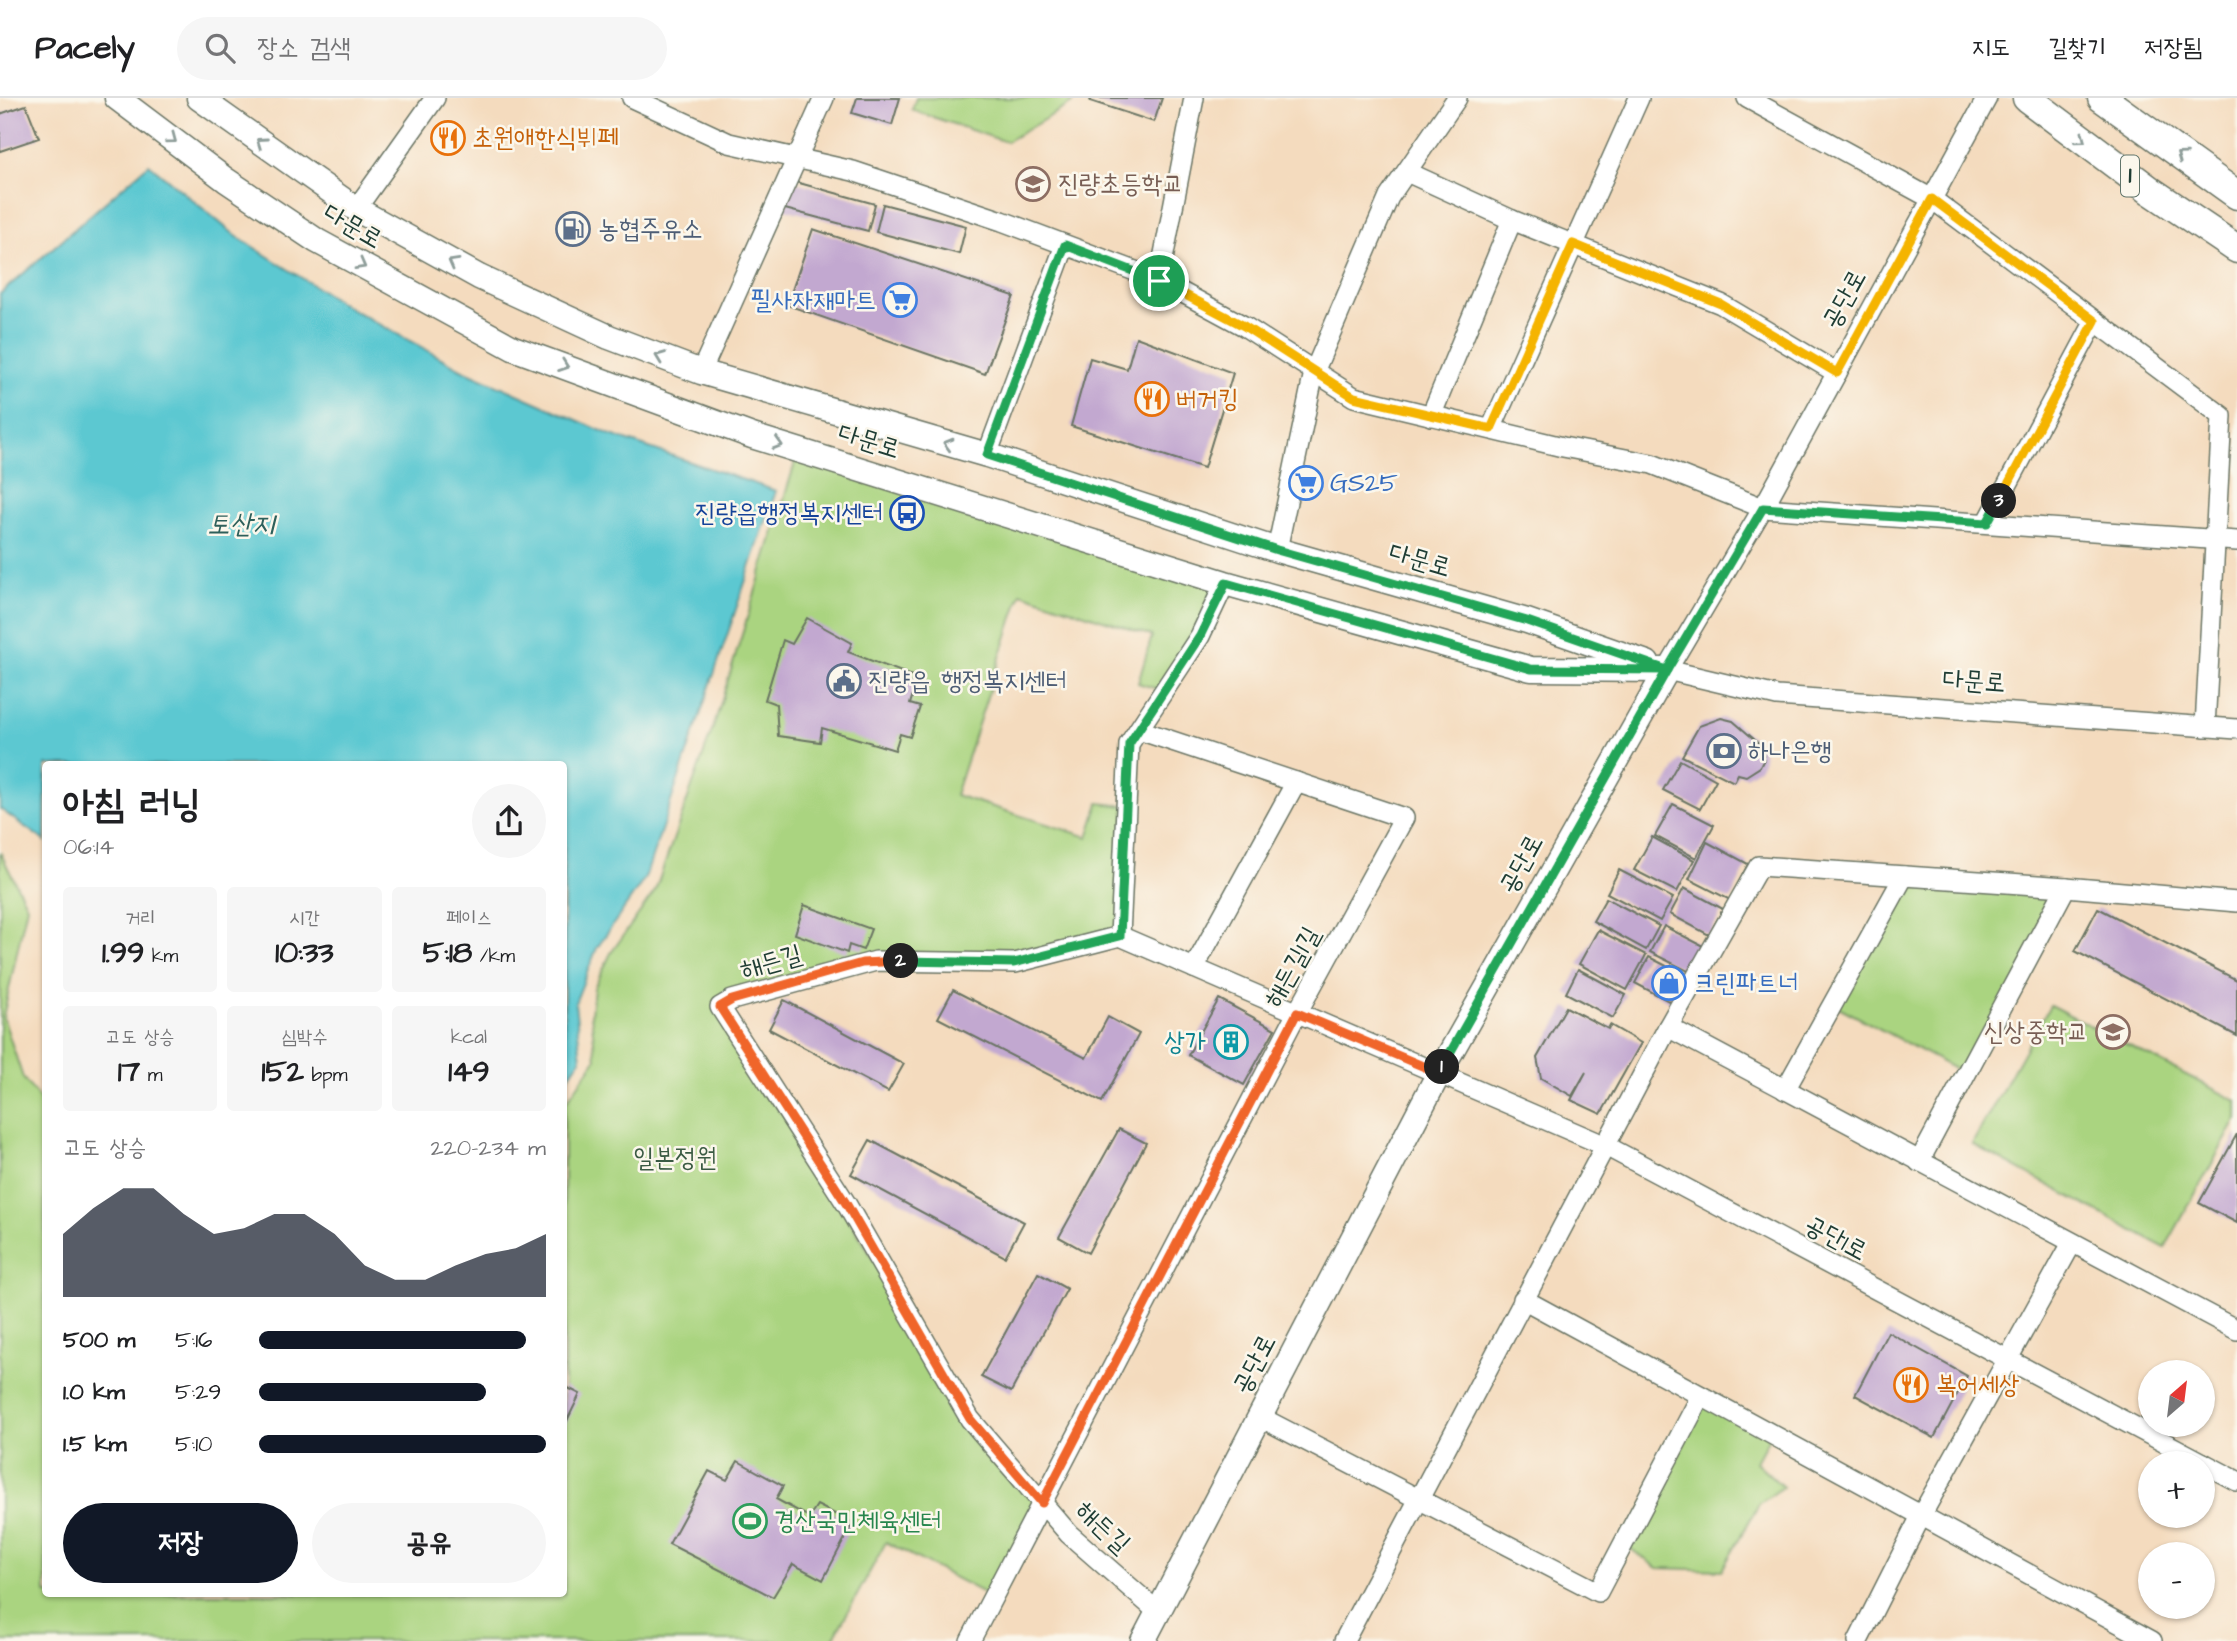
<!DOCTYPE html>
<html lang="ko">
<meta charset="utf-8">
<style>
body{margin:0;font-family:"Architects Daughter","Poor Story",sans-serif;background:#f6f6f6;color:#202124;height:100vh;display:flex;flex-direction:column;font-size:26px;white-space:nowrap}
*{box-sizing:border-box;margin:0}
p{font-size:23px;color:#757577}
.icon{flex:none;width:38px;height:38px;fill:none;stroke:currentColor;stroke-width:2;stroke-linecap:round;stroke-linejoin:round}
.map{position:relative;flex:1;overflow:hidden}
.side{position:absolute;left:42px;top:663px;width:525px;height:836px;display:flex;flex-direction:column;background:#fff;border-radius:7px;box-shadow:0 2px 5px #0004}
.side>*{flex:none}
.needle{width:46px;rotate:28deg}
.fabs{position:absolute;left:2138px;top:1262px;display:grid;gap:14px}
.fabs a{display:grid;place-items:center;width:77px;height:77px;border-radius:50%;background:#fff;box-shadow:0 2px 5px #0004;font-size:35px}
.pin{position:absolute;display:grid;place-items:center;width:60px;height:60px;color:#fff;margin:-30px;border:4px solid #fff;border-radius:50%;box-shadow:0 2px 7px #0007}
.km{position:absolute;width:35px;height:35px;margin:-18px;border-radius:50%;background:#222;color:#fff;font-size:19px;line-height:35px;text-align:center}
.round{display:grid;place-items:center;flex:none;width:74px;height:74px;border-radius:37px;background:#f6f6f6}
.headline{display:flex;align-items:center;justify-content:space-between;height:119px;padding:0 21px}
h1{font-size:38px;font-weight:700;line-height:52px}
.metrics{display:grid;grid-template-columns:repeat(3,1fr);gap:10px;height:119px;padding:7px 21px}
.metrics div{display:grid;align-content:center;border-radius:7px;background:#f6f6f6;text-align:center}
.metrics b{font-size:30px;font-weight:700}
.metrics small{font-size:19px;font-weight:400}
.metrics p{font-size:19px}
.chart{height:196px;padding:14px 21px}
.chart p{display:flex;justify-content:space-between}
.chart svg{width:100%;height:126px;margin-top:7px;fill:#111827;opacity:.7}
.button{display:flex;gap:14px;margin-top:auto;padding:14px 21px}
.button a{flex:1;height:80px;border-radius:42px;background:#111827;color:#fff;font-size:28px;font-weight:700;line-height:80px;text-align:center}
.button a+a{background:#f6f6f6;color:#202124}
ul{padding:0 21px;list-style:none;font-size:23px}
li{display:grid;grid-template-columns:112px 84px 1fr;align-items:center;height:52px}
li i{height:18px;border-radius:9px;background:#111827}
header{display:flex;align-items:center;gap:42px;box-sizing:border-box;height:98px;padding:0 35px;background:#fff;border-bottom:2px solid #e0e0e0}
header strong{font-size:33px}
nav{display:flex;gap:38px;margin-inline-start:auto;font-size:24px}
.search{width:490px;height:63px;background:#f6f6f6;display:flex;align-items:center;gap:18px;box-sizing:border-box;padding:0 24px;border-radius:38px;color:#757577;font-size:26px}
.map>svg:first-child{display:block}
.green{fill:#aad480;stroke:#64885a;stroke-width:2}
.water{fill:#5bc8d1;stroke:#3d8282;stroke-width:2}
.building{fill:#c2a8d0}
.lines{fill:none;stroke-linecap:round;stroke-linejoin:round}
.minor-casing{stroke:#6a7464;stroke-width:22}
.major-casing{stroke:#6a7464;stroke-width:27}
.highway-casing{stroke:#6a7464;stroke-width:31}
.minor{stroke:#fff;stroke-width:19}
.major{stroke:#fff;stroke-width:24}
.highway{stroke:#fff;stroke-width:28}
.oneway{stroke:#8f9e9a}
.split-1-casing{stroke:#fff;stroke-width:14}
.split-2-casing{stroke:#fff;stroke-width:14}
.split-3-casing{stroke:#fff;stroke-width:14}
.split-4-casing{stroke:#fff;stroke-width:14}
.split-1{stroke:#22a559;stroke-width:9}
.split-2{stroke:#f0652b;stroke-width:9}
.split-3{stroke:#22a559;stroke-width:9}
.split-4{stroke:#f5b400;stroke-width:9}
.labels{text-anchor:middle;dominant-baseline:central;stroke-width:5;stroke-linejoin:round;paint-order:stroke}
.shield{fill:#fbf7ec;stroke:#61756b;stroke-width:2}
.shield-label{font-size:24px;font-weight:bold;fill:#1f3d34}
.food-label{font-size:26px;fill:#c56008;stroke:#fbf7ec;text-anchor:start}
.education-label{font-size:26px;fill:#785e54;stroke:#fbf7ec;text-anchor:start}
.street-label{font-size:26px;fill:#1f3d34;stroke:#fbf7ec}
.service-label{font-size:26px;fill:#4e5e75;stroke:#fbf7ec;text-anchor:start}
.shop-label{font-size:26px;fill:#366cbe;stroke:#fbf7ec;text-anchor:start}
.transit-label{font-size:26px;fill:#164399;stroke:#fbf7ec;text-anchor:end}
.culture-label{font-size:26px;fill:#0d838f;stroke:#fbf7ec;text-anchor:end}
.park-label{font-size:26px;fill:#3b5b43;stroke:#fbf7ec}
.leisure-label{font-size:26px;fill:#27864d;stroke:#fbf7ec;text-anchor:start}
.water-label{font-size:28px;font-style:italic;fill:#2e605b;stroke:#fbf7ec}
</style>
<header>
<strong>Pacely</strong>
<div class="search"><svg class="icon" aria-label="search" viewBox="0 0 24 24"><circle cx="10" cy="10" r="6"/><path d="M15 15l6 6"/></svg>장소 검색</div>
<nav><a>지도</a><a>길찾기</a><a>저장됨</a></nav>
</header>
<div class="map">
<svg width="2237" height="1543" viewBox="0 0 2237 1543">
<rect width="100%" height="100%" fill="#fbf7ec"/>
<filter id="ink" filterUnits="userSpaceOnUse"><feTurbulence type="fractalNoise" baseFrequency=".0143" numOctaves="2"/><feDisplacementMap in="SourceGraphic" scale="14" xChannelSelector="R" yChannelSelector="G"/><feConvolveMatrix kernelMatrix="1 2 1 2 8 2 1 2 1" color-interpolation-filters="sRGB"/></filter>
<filter id="wash" filterUnits="userSpaceOnUse"><feTurbulence type="fractalNoise" baseFrequency=".00686" numOctaves="4" result="noise"/><feDisplacementMap in="SourceGraphic" scale="28" xChannelSelector="R" yChannelSelector="G"/><feGaussianBlur stdDeviation="1.57" result="paint"/><feColorMatrix in="noise" values="0 0 0 0 0 0 0 0 0 0 0 0 0 0 0 0 0 1.4 0 .05"/><feComposite in="paint" operator="in"/></filter>
<g filter="url(#wash)">
<rect width="100%" height="100%" fill="#f4dbbe"/>
<g class="green">
<polygon points="916,0 1074,0 1072,5 1006,44 912,12"/>
<polygon points="799,352 1225,485 1164,593 1138,585 1152,538 1021,495 955,697 1088,739 1099,705 1126,708 1120,838 1015,865 876,863 721,909 970,1321 1042,1405 993,1500 886,1444 832,1543 0,1543 0,754 27,808 3,919 23,980 45,1008 46,1496 564,1496 564,1007 596,961 591,916 594,890 611,855 655,793 715,624"/>
<polygon points="1904,778 2066,789 1966,977 1833,906"/>
<polygon points="2050,907 2237,1003 2237,1021 2165,1150 1972,1046"/>
<polygon points="1701,1298 1771,1336 1756,1364 1783,1389 1759,1406 1722,1472 1657,1470 1624,1446"/>
</g>
<polygon class="water" points="149,66 236,138 344,207 461,271 611,337 776,393 645,780 597,850 575,905 581,961 564,985 564,667 46,667 45,743 0,711 0,196"/>
<g id="blocks">
<g class="building">
<polygon points="857,0 900,0 892,27 852,15"/>
<polygon points="1092,0 1162,0 1154,24 1090,3"/>
<polygon points="26,7 39,40 0,53 0,16"/>
<polygon points="792,83 875,106 868,133 785,111"/>
<polygon points="883,106 966,128 959,156 876,134"/>
<polygon points="813,131 1014,198 985,276 787,207"/>
<polygon points="1136,239 1233,275 1204,370 1071,328 1090,260 1127,271"/>
<polygon points="807,520 852,545 848,554 918,580 910,606 920,609 910,639 900,636 895,652 822,630 820,644 778,638 776,606 765,602 783,542 792,546"/>
<polygon points="1721,620 1733,623 1762,648 1764,661 1760,669 1746,678 1738,676 1734,684 1682,658 1699,628"/>
<polygon points="1680,662 1716,682 1700,711 1663,692"/>
<polygon points="1673,706 1714,727 1696,760 1655,738"/>
<polygon points="1652,739 1694,762 1677,794 1634,772"/>
<polygon points="1707,744 1748,766 1730,802 1689,781"/>
<polygon points="1619,772 1673,800 1660,823 1607,795"/>
<polygon points="1684,790 1723,811 1709,837 1670,816"/>
<polygon points="1606,800 1659,828 1646,852 1593,823"/>
<polygon points="804,807 871,831 863,852 849,847 847,855 795,836"/>
<polygon points="2098,810 2237,882 2237,938 2075,853"/>
<polygon points="1664,828 1703,848 1690,874 1650,854"/>
<polygon points="1598,832 1646,857 1627,892 1579,866"/>
<polygon points="1649,859 1688,879 1674,906 1635,885"/>
<polygon points="1578,871 1626,897 1613,920 1566,895"/>
<polygon points="953,892 1086,960 1108,919 1139,936 1102,1004 938,920"/>
<polygon points="1219,901 1275,931 1244,987 1188,957"/>
<polygon points="784,902 904,966 888,994 769,931"/>
<polygon points="1566,909 1608,931 1610,927 1641,945 1601,1016 1571,1002 1586,974 1572,998 1541,980 1537,960"/>
<polygon points="1119,1031 1146,1045 1088,1155 1059,1139"/>
<polygon points="2237,1036 2237,1125 2199,1105"/>
<polygon points="870,1042 1024,1124 1005,1159 851,1076"/>
<polygon points="1038,1175 1067,1191 1011,1294 981,1279"/>
<polygon points="1888,1234 1967,1278 1934,1340 1855,1297"/>
<polygon points="564,1288 580,1296 564,1329"/>
<polygon points="738,1363 783,1388 776,1401 809,1419 817,1407 853,1425 823,1482 793,1466 773,1499 669,1446 709,1373 727,1382"/>
</g>
</g>
</g>
<g filter="url(#ink)">
<use href="#blocks" fill-opacity="0" stroke="#6a7464" stroke-width="2"/>
<g class="lines">
<g class="minor-casing">
<g id="minor">
<polyline points="632,0 729,45 853,73 1002,123 1159,182 1244,228 1354,299 1563,349 1652,366 1763,410 2237,443"/>
<polyline points="1747,0 1932,101 2222,318 2205,629"/>
<polyline points="1987,0 1763,410 1667,572 1777,598 2237,631"/>
<polyline points="1407,74 1512,122 1721,206 1837,275"/>
<polyline points="356,111 435,0"/>
<polyline points="1159,182 1194,0"/>
<polyline points="701,274 824,0"/>
<polyline points="1431,318 1512,122"/>
<polyline points="1491,331 1639,0"/>
<polyline points="987,357 1065,147"/>
<polyline points="1987,425 2095,223"/>
<polyline points="1277,452 1314,274 1389,99 1457,0"/>
<polyline points="2237,804 2066,789 1759,768 1668,929 2237,1232"/>
<polyline points="1120,838 1606,1048 2203,1365"/>
<polyline points="1120,838 1015,865 876,863 732,902 720,909 847,1107 970,1321 1069,1436 1158,1514"/>
<polyline points="1120,838 1129,646 1200,538 1225,485"/>
<polyline points="1194,870 1296,684"/>
<polyline points="1785,992 1904,778"/>
<polyline points="1919,1064 2066,789"/>
<polyline points="1523,1201 2152,1543"/>
<polyline points="1260,1319 1598,1494 1701,1298"/>
<polyline points="2203,1365 2237,1383"/>
<polyline points="970,1543 1297,915 1404,720 1139,632"/>
<polyline points="1344,1543 1668,929"/>
<polyline points="1858,1543 1921,1418 2072,1145"/>
</g>
</g>
<g class="major-casing">
<g id="major">
<polyline points="117,0 226,82 317,143 513,250 752,338 1225,485 1531,571 1667,572"/>
<polyline points="199,0 356,111 479,179 609,239 701,274 987,357 1277,452 1527,523 1647,565"/>
<polyline points="1143,1543 1439,975 1667,572"/>
</g>
</g>
<g class="highway-casing">
<g id="highway">
<polyline points="2027,0 2151,93 2237,151"/>
<polyline points="2102,0 2237,97"/>
</g>
</g>
<use href="#minor" class="minor"/>
<use href="#major" class="major"/>
<use href="#highway" class="highway"/>
</g>
<defs><path id="oneway-chevron" d="M-2-3.5L2.5 0L-2 3.5" fill="none" stroke-width="1.6" stroke-linecap="round" stroke-linejoin="round" transform="scale(1.75)"/></defs>
<g class="oneway">
<use href="#oneway-chevron" transform="translate(172 41) rotate(37)"/>
<use href="#oneway-chevron" transform="translate(2081 41) rotate(37)"/>
<use href="#oneway-chevron" transform="translate(261 44) rotate(-145)"/>
<use href="#oneway-chevron" transform="translate(2181 58) rotate(-144)"/>
<use href="#oneway-chevron" transform="translate(453 165) rotate(-151)"/>
<use href="#oneway-chevron" transform="translate(361 167) rotate(29)"/>
<use href="#oneway-chevron" transform="translate(660 259) rotate(-159)"/>
<use href="#oneway-chevron" transform="translate(564 268) rotate(20)"/>
<use href="#oneway-chevron" transform="translate(778 346) rotate(17)"/>
<use href="#oneway-chevron" transform="translate(948 346) rotate(-164)"/>
</g>
</g>
<g class="lines" filter="url(#ink)">
<g class="split-1-casing">
<polyline id="split-1" points="1159,183 1065,147 987,357 1277,452 1527,523 1667,572 1442,969"/>
</g>
<g class="split-2-casing">
<polyline id="split-2" points="901,863 862,865 732,902 720,909 847,1107 970,1321 1042,1405 1297,915 1439,975 1442,969"/>
</g>
<g class="split-3-casing">
<polyline id="split-3" points="901,863 1014,865 1120,838 1129,646 1200,538 1226,485 1531,571 1667,572 1763,410 1987,425 1999,403"/>
</g>
<g class="split-4-casing">
<polyline id="split-4" points="1159,183 1244,228 1354,299 1491,331 1573,146 1721,206 1837,275 1932,101 2095,223 1999,403"/>
</g>
<use href="#split-1" class="split-1"/>
<use href="#split-2" class="split-2"/>
<use href="#split-3" class="split-3"/>
<use href="#split-4" class="split-4"/>
</g>
<defs>
<g id="restaurant-ring" transform="scale(1.75)"><circle r="9.5" fill="#fbf7ec" stroke="#e8710a" stroke-width="1.5"/><path d="M-5-6h1v4h1v-4h1v4h1v-4h1v5L-1.5 .5V6h-2V.5L-5-1ZM5-6V6H3V1.5H1.5Q1.5-4 5-6Z" fill="#e8710a"/></g>
<g id="school-ring" transform="scale(1.75)"><circle r="9.5" fill="#fbf7ec" stroke="#8d6e63" stroke-width="1.5"/><path d="M0-5L7-2L0 1L-7-2ZM-4 1L0 2.5L4 1V4Q0 6-4 4Z" fill="#8d6e63"/></g>
<g id="fuel-ring" transform="scale(1.75)"><circle r="9.5" fill="#fbf7ec" stroke="#5c6f8a" stroke-width="1.5"/><path d="M-5.5-6h7V0h2V4h1.3V-2.5L3-4.5l.8-.8L6-3V5H2.5V1h-1V6h-7ZM-4.2-4.7v3.2H.2V-4.7Z" fill="#5c6f8a"/></g>
<g id="supermarket-ring" transform="scale(1.75)"><circle r="9.5" fill="#fbf7ec" stroke="#3f7fe0" stroke-width="1.5"/><path d="M-6-5.5h2.5l.6 2H6L4.5 2H-2.5L-4.4-4H-6ZM-1.5 3.2a1.3 1.3 0 1 0 .1 0ZM3 3.2a1.3 1.3 0 1 0 .1 0Z" fill="#3f7fe0"/></g>
<g id="bus-ring" transform="scale(1.75)"><circle r="9.5" fill="#fbf7ec" stroke="#1a4fb4" stroke-width="1.5"/><path d="M-5-6H5V4H4V6H2V4H-2V6H-4V4H-5ZM-3.5-4V0h7V-4ZM-3.5 1.2v1.5H-2V1.2ZM2 1.2v1.5H3.5V1.2Z" fill="#1a4fb4"/></g>
<g id="civic-ring" transform="scale(1.75)"><circle r="9.5" fill="#fbf7ec" stroke="#5c6f8a" stroke-width="1.5"/><path d="M-.6-6.5H3V-4.5H.6V-3L4-1V1h2V6H-6V1h2V-1L-.6-3ZM-1.2 2.5V6h2.4V2.5Z" fill="#5c6f8a"/></g>
<g id="bank-ring" transform="scale(1.75)"><circle r="9.5" fill="#fbf7ec" stroke="#5c6f8a" stroke-width="1.5"/><path d="M-6-4H6V4H-6ZM0-2.3a2.3 2.3 0 1 0 0 4.6a2.3 2.3 0 1 0 0-4.6Z" fill="#5c6f8a"/></g>
<g id="shop-ring" transform="scale(1.75)"><circle r="9.5" fill="#fbf7ec" stroke="#3f7fe0" stroke-width="1.5"/><path d="M-5-2.5h2.3a2.7 3.5 0 0 1 5.4 0H5L5.5 6h-11ZM-1.5-2.5h3a1.5 2.3 0 0 0-3 0Z" fill="#3f7fe0"/></g>
<g id="building-ring" transform="scale(1.75)"><circle r="9.5" fill="#fbf7ec" stroke="#0f9aa8" stroke-width="1.5"/><path d="M-4-6H4V6H1V3H-1V6H-4ZM-2.5-4.3h1.7v1.8h-1.7ZM.8-4.3h1.7v1.8H.8ZM-2.5-1h1.7V.8h-1.7ZM.8-1h1.7V.8H.8Z" fill="#0f9aa8"/></g>
<g id="stadium-ring" transform="scale(1.75)"><circle r="9.5" fill="#fbf7ec" stroke="#2e9e5b" stroke-width="1.5"/><path d="M0-5a6.5 5 0 1 0 0 10a6.5 5 0 1 0 0-10ZM-3.5-1.8h7v3.6h-7Z" fill="#2e9e5b"/></g>
</defs>
<g fill-rule="evenodd">
<use href="#restaurant-ring" x="448" y="40"/>
<use href="#school-ring" x="1033" y="86"/>
<use href="#fuel-ring" x="573" y="131"/>
<use href="#supermarket-ring" x="900" y="202"/>
<use href="#restaurant-ring" x="1152" y="301"/>
<use href="#supermarket-ring" x="1306" y="385"/>
<use href="#bus-ring" x="907" y="415"/>
<use href="#civic-ring" x="844" y="583"/>
<use href="#bank-ring" x="1724" y="653"/>
<use href="#shop-ring" x="1669" y="885"/>
<use href="#school-ring" x="2113" y="934"/>
<use href="#building-ring" x="1231" y="944"/>
<use href="#restaurant-ring" x="1911" y="1287"/>
<use href="#stadium-ring" x="750" y="1423"/>
</g>
<g class="labels">
<rect class="shield" x="2121" y="57.5" width="18" height="41" rx="5"/>
<g class="shield-label">
<text x="2130" y="78">1</text>
</g>
<g class="food-label">
<text x="472" y="40">초원애한식뷔페</text>
<text x="1176" y="301">버거킹</text>
<text x="1936" y="1287">복어세상</text>
</g>
<g class="education-label">
<text x="1058" y="86">진량초등학교</text>
<text x="2088" y="934" text-anchor="end">신상중학교</text>
</g>
<g class="street-label">
<text transform="translate(353 128) rotate(30)">다문로</text>
<text transform="translate(1844 201) rotate(-61)">공단로</text>
<text transform="translate(869 343) rotate(17)">다문로</text>
<text transform="translate(1420 462) rotate(16)">다문로</text>
<text transform="translate(1974 583) rotate(4)">다문로</text>
<text transform="translate(1521 766) rotate(-61)">공단로</text>
<text transform="translate(771 864) rotate(-16)">해든길</text>
<text transform="translate(1292 869) rotate(-61)">해든길1길</text>
<text transform="translate(1836 1140) rotate(28)">공단1로</text>
<text transform="translate(1254 1266) rotate(-62)">공단로</text>
<text transform="translate(1103 1429) rotate(43)">해든길</text>
</g>
<g class="service-label">
<text x="598" y="131">농협주유소</text>
<text x="868" y="583">진량읍 행정복지센터</text>
<text x="1748" y="653">하나은행</text>
</g>
<g class="shop-label">
<text x="876" y="202" text-anchor="end">필사자재마트</text>
<text x="1330" y="385">GS25</text>
<text x="1694" y="885">크린파트너</text>
</g>
<g class="transit-label">
<text x="883" y="415">진량읍행정복지센터</text>
</g>
<g class="culture-label">
<text x="1206" y="944">상가</text>
</g>
<g class="park-label">
<text x="675" y="1060">일본정원</text>
</g>
<g class="leisure-label">
<text x="774" y="1423">경산국민체육센터</text>
</g>
<g class="water-label">
<text x="241" y="426">토산지</text>
</g>
</g>
</svg>
<div class="fabs">
<a><svg class="needle" viewBox="-14 -14 28 28"><path d="M0-13l5 13h-10z" fill="#e53935"/><path d="M0 13l5-13h-10z" fill="#757577"/></svg></a>
<a>+</a>
<a>−</a>
</div>
<div class="pin" style="left:1159px;top:183px;background:#1e9e55"><svg class="icon" aria-label="arrive" viewBox="0 0 24 24"><path d="M6 21V4h12l-3 4 3 4H6"/></svg></div>
<b class="km" style="left:1442px;top:969px">1</b>
<b class="km" style="left:901px;top:863px">2</b>
<b class="km" style="left:1999px;top:403px">3</b>
<section class="side">
<div class="headline"><div><h1>아침 러닝</h1><p>06:14</p></div><a class="round"><svg class="icon" aria-label="share" viewBox="0 0 24 24"><path d="M12 15V3M7 8l5-5 5 5M5 13v7h14v-7"/></svg></a></div>
<div class="metrics">
<div><p>거리</p><b>1.99<small> km</small></b></div>
<div><p>시간</p><b>10:33</b></div>
<div><p>페이스</p><b>5:18<small> /km</small></b></div>
</div>
<div class="metrics">
<div><p>고도 상승</p><b>17<small> m</small></b></div>
<div><p>심박수</p><b>152<small> bpm</small></b></div>
<div><p>kcal</p><b>149</b></div>
</div>
<div class="chart"><p><span>고도 상승</span>220–234 m</p>
<svg viewBox="0 0 160 44" preserveAspectRatio="none"><path d="M0 44V22L10 13L20 6L30 6L40 15L50 22L60 20L70 15L80 15L90 22L100 33L110 38L120 38L130 33L140 29L150 27L160 22V44z"/></svg>
</div>
<ul>
<li><b>500 m</b>5:16<i style="width:93%"></i></li>
<li><b>1.0 km</b>5:29<i style="width:79%"></i></li>
<li><b>1.5 km</b>5:10<i style="width:100%"></i></li>
</ul>
<div class="button"><a>저장</a><a>공유</a></div>
</section>
</div>
